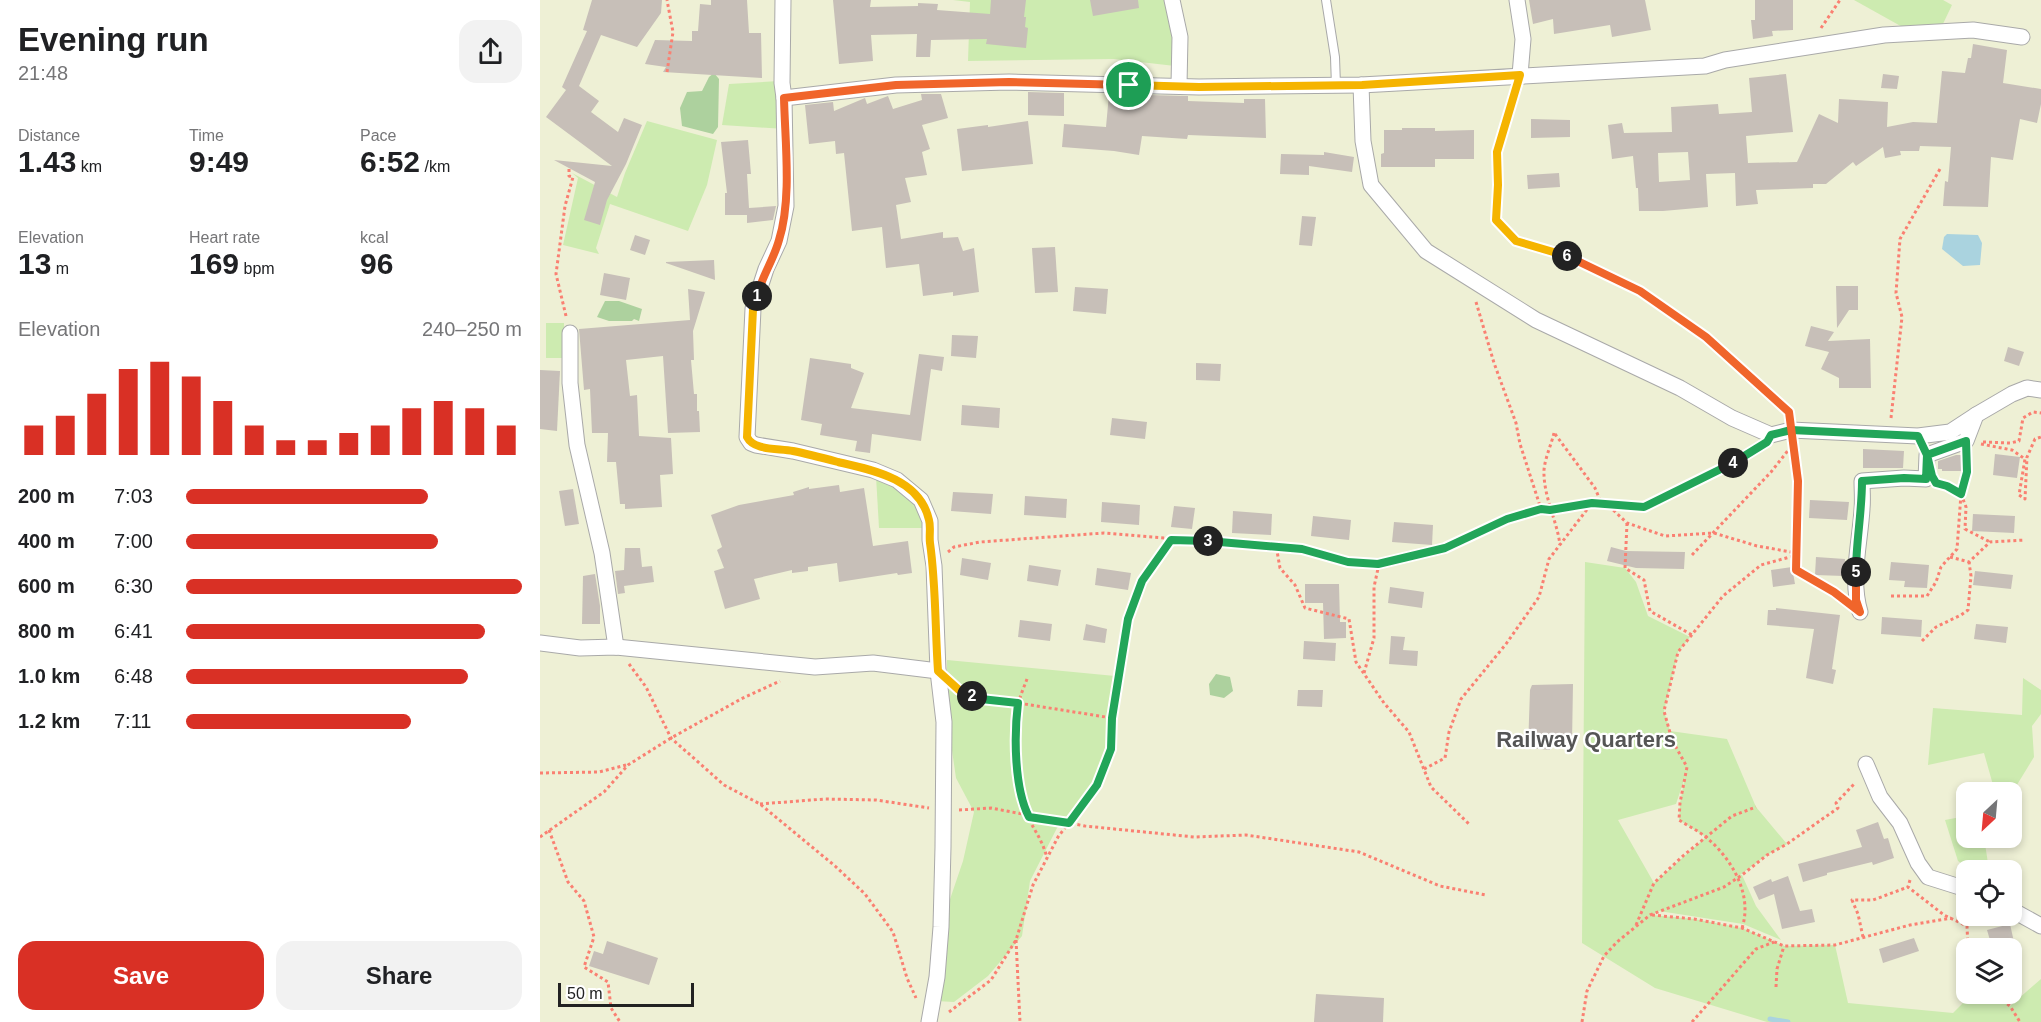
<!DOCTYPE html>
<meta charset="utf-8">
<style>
body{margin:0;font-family:Helvetica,sans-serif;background:#f2f2f2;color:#202124;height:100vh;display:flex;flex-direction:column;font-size:22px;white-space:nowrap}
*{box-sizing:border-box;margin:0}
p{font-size:20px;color:#757577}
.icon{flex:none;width:33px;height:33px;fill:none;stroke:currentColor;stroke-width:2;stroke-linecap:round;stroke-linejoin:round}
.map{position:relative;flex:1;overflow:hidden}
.sheet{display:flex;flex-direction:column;background:#fff;width:540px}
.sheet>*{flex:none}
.needle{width:39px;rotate:206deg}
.tools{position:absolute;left:1416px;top:782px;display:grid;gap:12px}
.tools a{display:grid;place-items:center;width:66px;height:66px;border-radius:12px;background:#fff;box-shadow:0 3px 9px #0003;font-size:30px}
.scale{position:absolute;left:18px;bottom:15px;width:136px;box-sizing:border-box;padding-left:6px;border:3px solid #222;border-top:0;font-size:16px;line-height:21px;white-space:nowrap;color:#222;-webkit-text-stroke:4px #fff;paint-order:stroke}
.pin{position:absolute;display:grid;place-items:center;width:51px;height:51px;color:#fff;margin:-26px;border:3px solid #fff;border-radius:50%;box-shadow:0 2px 6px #0007}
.km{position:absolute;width:30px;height:30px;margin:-15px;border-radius:50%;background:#222;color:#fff;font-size:16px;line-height:30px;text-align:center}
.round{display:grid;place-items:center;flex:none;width:63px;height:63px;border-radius:18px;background:#f2f2f2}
.headline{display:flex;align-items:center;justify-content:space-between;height:102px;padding:0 18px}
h1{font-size:33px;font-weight:700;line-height:45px}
.metrics{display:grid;grid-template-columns:repeat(3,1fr);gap:9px;height:102px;padding:6px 18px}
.metrics div{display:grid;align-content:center}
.metrics b{font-size:30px;font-weight:700}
.metrics small{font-size:16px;font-weight:400}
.metrics p{font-size:16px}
.chart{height:168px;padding:12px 18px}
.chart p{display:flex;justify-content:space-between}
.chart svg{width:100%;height:108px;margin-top:6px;stroke:#d93025;stroke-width:6}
.action{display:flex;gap:12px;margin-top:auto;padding:12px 18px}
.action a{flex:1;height:69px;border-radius:18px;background:#d93025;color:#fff;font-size:24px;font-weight:700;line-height:69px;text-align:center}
.action a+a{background:#f2f2f2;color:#202124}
ul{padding:0 18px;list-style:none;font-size:20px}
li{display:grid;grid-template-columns:96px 72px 1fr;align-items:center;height:45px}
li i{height:15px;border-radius:8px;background:#d93025}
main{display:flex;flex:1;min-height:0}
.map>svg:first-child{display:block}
.farmland{fill:#eef0d5;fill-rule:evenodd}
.grass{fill:#cdebb0;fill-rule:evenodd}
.forest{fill:#add19e}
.water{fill:#aad3df}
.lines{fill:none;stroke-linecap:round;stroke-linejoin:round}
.stream{stroke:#aad3df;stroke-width:5}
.building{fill:#c7bfb8;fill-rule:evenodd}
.service-casing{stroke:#a9a9a9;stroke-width:10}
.minor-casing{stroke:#a9a9a9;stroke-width:17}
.path{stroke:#fa8072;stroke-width:3;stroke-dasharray:3 3;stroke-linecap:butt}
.service{stroke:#fff;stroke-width:8}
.minor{stroke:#fff;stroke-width:15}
.split-1-casing{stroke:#fff;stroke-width:12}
.split-2-casing{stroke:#fff;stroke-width:12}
.split-3-casing{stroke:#fff;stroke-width:12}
.split-4-casing{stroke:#fff;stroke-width:12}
.split-5-casing{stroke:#fff;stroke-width:12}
.split-6-casing{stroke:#fff;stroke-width:12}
.split-7-casing{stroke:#fff;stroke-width:12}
.split-1{stroke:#f0652b;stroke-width:8}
.split-2{stroke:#f5b400;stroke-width:8}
.split-3{stroke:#22a559;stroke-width:8}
.split-4{stroke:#22a559;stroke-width:8}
.split-5{stroke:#22a559;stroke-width:8}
.split-6{stroke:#f0652b;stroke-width:8}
.split-7{stroke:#f5b400;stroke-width:8}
.labels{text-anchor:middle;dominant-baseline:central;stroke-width:4.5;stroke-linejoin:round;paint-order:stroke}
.quarter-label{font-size:22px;font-weight:bold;fill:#555;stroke:#fff}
</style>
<main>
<section class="sheet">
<div class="headline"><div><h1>Evening run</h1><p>21:48</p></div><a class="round"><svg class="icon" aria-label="share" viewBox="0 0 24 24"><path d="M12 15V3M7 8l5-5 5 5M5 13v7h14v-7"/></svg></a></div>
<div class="metrics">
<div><p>Distance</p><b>1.43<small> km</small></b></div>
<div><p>Time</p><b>9:49</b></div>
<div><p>Pace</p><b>6:52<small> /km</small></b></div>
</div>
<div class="metrics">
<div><p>Elevation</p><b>13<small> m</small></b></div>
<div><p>Heart rate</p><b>169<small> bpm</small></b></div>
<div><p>kcal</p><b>96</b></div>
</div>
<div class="chart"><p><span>Elevation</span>240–250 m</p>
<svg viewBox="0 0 160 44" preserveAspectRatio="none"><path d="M5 44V32M15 44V28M25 44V19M35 44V9M45 44V6M55 44V12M65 44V22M75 44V32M85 44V38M95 44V38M105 44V35M115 44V32M125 44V25M135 44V22M145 44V25M155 44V32"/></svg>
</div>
<ul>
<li><b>200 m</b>7:03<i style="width:72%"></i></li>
<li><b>400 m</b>7:00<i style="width:75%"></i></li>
<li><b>600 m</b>6:30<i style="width:100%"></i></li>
<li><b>800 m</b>6:41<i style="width:89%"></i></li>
<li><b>1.0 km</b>6:48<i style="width:84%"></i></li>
<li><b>1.2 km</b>7:11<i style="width:67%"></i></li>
</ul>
<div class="action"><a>Save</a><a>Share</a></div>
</section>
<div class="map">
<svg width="1501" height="1022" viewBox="0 0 1501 1022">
<rect width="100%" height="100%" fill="#f2efe9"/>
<path class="farmland" d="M0 0H1501V1022H0ZM1426 792H1472V837H1426ZM1426 870H1472V915H1426ZM1426 948H1472V993H1426Z"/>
<g class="grass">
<polygon points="413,0 628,0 635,66 574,59 428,61 430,2"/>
<polygon points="1314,0 1403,0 1412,5 1401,28 1366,29"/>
<polygon points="239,81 245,129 182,125 189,84"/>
<polygon points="107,121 177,140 167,185 148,231 70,204 56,248 59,254 23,245 38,178 32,173 77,197 85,173"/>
<rect x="6" y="323" width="18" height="35"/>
<polygon points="336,476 358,485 378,503 387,528 339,528"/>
<path d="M1045 562 1085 568 1096 582 1108 616 1150 637 1138 652 1124 711 1130 731 1187 739 1216 807 1247 844 1227 855 1200 875H1202L1216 906 1241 940 1203 924 1119 911 1112 915 1154 919 1202 928 1244 946 1295 945 1308 1003 1413 1013 1433 993H1453L1470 1006 1501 979V1022H1227L1115 988 1042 943ZM1145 777 1140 803 1139 820 1166 837 1114 883 1078 820 1136 804Z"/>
<polygon points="407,660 575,676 566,745 554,784 517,828 490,881 482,936 448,976 414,1002 396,1001 406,911 423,861 434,812 416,778 407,716"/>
<polygon points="1483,678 1501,690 1501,714 1492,726 1494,757 1472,793 1472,792 1455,792 1444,753 1388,765 1393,708 1482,715"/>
<polygon points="1426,816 1426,837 1444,837 1449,870 1431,870 1418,861 1405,820"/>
</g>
<g class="forest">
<polygon points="174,73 179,79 178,127 173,134 142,126 140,108 147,92 162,91 169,77"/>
<polygon points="65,301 79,301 102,309 99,321 94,319 92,321 69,321 57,317"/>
<polygon points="676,674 690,677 693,691 684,698 670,695 669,684"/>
</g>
<polygon class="water" points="1407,234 1438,235 1442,243 1440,265 1423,266 1402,249 1404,237"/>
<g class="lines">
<polyline class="stream" points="1230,1019 1248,1022"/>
</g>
<g class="building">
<polygon points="52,0 122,0 121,13 97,47 61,35 39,86 59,101 51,112 78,132 84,118 102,125 86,164 67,200 60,225 44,220 55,182 14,160 72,166 6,117 26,90 22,87 47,31 43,30"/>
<polygon points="171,0 207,0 209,33 221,33 222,78 123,72 126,67 105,64 115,40 152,41 152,31 158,31 160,4 171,5"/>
<polygon points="293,0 331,0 330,7 378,6 378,3 398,4 397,10 450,14 451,0 486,0 484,17 486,17 485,27 488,28 486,48 446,44 447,39 391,40 390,57 376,57 377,34 331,35 333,61 299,64"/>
<polygon points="550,0 598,0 599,8 553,16"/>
<polygon points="989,0 1105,0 1111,30 1072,37 1070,25 1014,34 1013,19 993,24"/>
<polygon points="1215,0 1253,0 1253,30 1232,31 1233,36 1213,39 1211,20 1215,20"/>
<path d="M1433 44 1467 50 1463 83 1501 89V104L1497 123 1480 119 1473 160 1451 157 1448 207 1403 206 1405 181 1408 182 1411 147 1380 146 1379 151H1360L1361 155 1345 158 1343 147 1316 166 1313 162 1286 184H1273V188L1216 190 1218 204 1196 206 1195 173 1166 174 1168 207 1123 211H1099L1098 188H1096L1093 156 1072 159 1068 125 1082 123 1084 133 1132 132 1131 107 1178 104 1179 114 1212 112 1209 78 1246 74 1253 132 1206 136 1208 163 1257 162 1279 114 1298 123 1299 99 1348 102 1347 127 1373 122 1397 123 1402 71 1425 73 1428 58H1431ZM1148 152 1150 180 1119 182 1118 153Z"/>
<polygon points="1343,74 1359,76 1357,89 1341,88"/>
<polygon points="488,92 524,93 524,116 488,115"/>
<polygon points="381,94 401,94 408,118 382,125 390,149 382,152 387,175 365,178 371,202 356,205 361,239 403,232 403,238 418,237 423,251 434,248 439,292 413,296 413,292 383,296 379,264 346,268 342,227 312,231 304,153 296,154 295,141 269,144 265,105 293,102 294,111 325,98 327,104 348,96 353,109 382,100"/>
<polygon points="569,94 648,96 648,101 704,103 704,99 725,99 726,138 648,135 647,139 602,136 599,155 574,151 522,147 524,124 566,127"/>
<polygon points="991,119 1030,120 1030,137 991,138"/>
<polygon points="488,121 493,164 422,171 417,129 448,125 448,127"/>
<polygon points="862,128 895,128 895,131 934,130 934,159 895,159 895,167 841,167 841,154 844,153 844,130 862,130"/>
<polygon points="208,140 211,174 207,174 209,208 236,206 233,220 207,223 207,215 185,215 185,193 187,193 181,142"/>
<polygon points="784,152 814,157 812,172 769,166 769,175 740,174 741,154 784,155"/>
<polygon points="1019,173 1020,187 988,189 987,175"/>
<polygon points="762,216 776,217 772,246 759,245"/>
<polygon points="95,235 110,240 105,255 90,250"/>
<polygon points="515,247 518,292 495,293 492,248"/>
<polygon points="174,260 175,280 126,263 126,262"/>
<polygon points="64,273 90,278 86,300 60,295"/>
<polygon points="1296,286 1318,286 1318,310 1309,310 1297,328"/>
<polygon points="535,287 568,289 566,314 533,311"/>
<polygon points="148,289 165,292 153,331 154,360 151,360 154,394 157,394 157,411 159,411 160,432 128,433 123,356 86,360 90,396 97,395 99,436 131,438 133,474 120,475 122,507 85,509 85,504 80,504 76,462 67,462 68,433 52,433 50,389 44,390 39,329 150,320"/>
<polygon points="1271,326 1294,332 1288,341 1330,339 1331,388 1299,388 1299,378 1281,369 1289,352 1265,346"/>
<polygon points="412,335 438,336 436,358 411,356"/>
<polygon points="1468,347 1484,352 1479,366 1464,361"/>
<polygon points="379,354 404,357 402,371 391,369 381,441 332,434 330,453 315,451 317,441 280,435 282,424 261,420 270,358 311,364 311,368 324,373 311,408 370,415"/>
<polygon points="656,363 681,364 680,381 656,380"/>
<polygon points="0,370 20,371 17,431 0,429"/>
<polygon points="422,405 460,408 459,428 421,425"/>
<polygon points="572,418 607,422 605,439 570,435"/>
<polygon points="1323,449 1364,451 1363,468 1323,468"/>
<polygon points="1455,454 1480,457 1477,478 1453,475"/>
<polygon points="1416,455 1424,455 1424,471 1402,471 1402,469 1398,469 1398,461"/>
<polygon points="299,485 300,492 324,488 333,546 368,541 372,573 358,575 357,573 299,582 297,563 268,567 268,571 252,573 252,570 214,579 220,599 185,609 174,571 184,568 177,550 182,547 171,515 199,505 254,495 253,492 269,487 269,489"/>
<polygon points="33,489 39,524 25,526 19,491"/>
<polygon points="413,492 453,494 451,514 411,511"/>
<polygon points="485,496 527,499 526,518 484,515"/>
<polygon points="1270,500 1309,502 1307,520 1269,518"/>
<polygon points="562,502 600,505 599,525 561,522"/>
<polygon points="634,506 655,508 652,529 631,527"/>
<polygon points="693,511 732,514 731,535 692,533"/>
<polygon points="1433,514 1475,516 1474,533 1432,531"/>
<polygon points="773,516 811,520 809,540 771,536"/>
<polygon points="854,522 893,525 892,545 852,542"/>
<polygon points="1071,547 1086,551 1145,552 1144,569 1096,568 1067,561"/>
<polygon points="85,548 100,548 102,567 112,566 114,582 84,586 85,593 78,594 75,571 84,570"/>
<polygon points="1276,557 1305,559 1304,576 1275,575"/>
<polygon points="422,558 451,563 448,580 420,575"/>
<polygon points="1351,562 1389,565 1387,588 1364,587 1365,581 1349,580"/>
<polygon points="489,565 521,570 518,586 487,581"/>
<polygon points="1252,567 1255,584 1233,587 1231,570"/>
<polygon points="557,568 591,573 588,590 555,585"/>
<polygon points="1435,571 1473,575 1471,589 1433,585"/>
<polygon points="55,574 60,606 60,624 42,624 43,576"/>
<polygon points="765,584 799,584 800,622 806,622 806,638 784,639 783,603 765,603"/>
<polygon points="850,587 884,592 882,608 848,603"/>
<polygon points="1236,608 1300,615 1292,669 1296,670 1293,684 1266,678 1274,629 1227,625 1228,610 1236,610"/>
<polygon points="1342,617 1382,620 1381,637 1341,634"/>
<polygon points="480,620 512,624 510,641 478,637"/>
<polygon points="546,624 567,629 565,643 543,640"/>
<polygon points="1436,624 1468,627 1466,643 1434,639"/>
<polygon points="851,636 865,637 863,650 878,651 877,666 849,664"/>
<polygon points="764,641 796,643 795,661 763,659"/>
<polygon points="1033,684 1032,743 1009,742 1010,750 988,748 990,690 992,685"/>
<polygon points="758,690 783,690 782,707 757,706"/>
<polygon points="1338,822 1344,839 1348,838 1354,858 1333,865 1332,862 1287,873 1287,875 1263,882 1258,864 1322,847 1316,830"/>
<polygon points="1248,876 1260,911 1272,909 1275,922 1242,929 1234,894 1219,900 1213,887 1231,879 1232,882"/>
<polygon points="1470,924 1474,942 1452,947 1447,930"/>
<polygon points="1374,938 1379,951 1343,963 1339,949"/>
<polygon points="67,941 118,958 109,985 49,966 54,951 63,954"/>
<polygon points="776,994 844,998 843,1022 774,1022"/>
</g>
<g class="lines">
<g class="service-casing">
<polyline id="service" points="786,0 795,57 796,86"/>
</g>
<g class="minor-casing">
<g id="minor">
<polyline points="243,0 242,83 244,98 246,206 239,241 226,269 213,309 207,437 211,443 216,445 253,451 333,470 357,480 381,500 390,521 390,540 394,566 398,671 404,722 403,847 401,927 397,977 389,1022"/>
<polyline points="632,0 640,37 639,85"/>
<polyline points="977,0 983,39 980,75"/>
<polyline points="821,85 823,141 831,185 886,251 996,320 1140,388 1192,418 1231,435 1251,430 1378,436 1410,432 1436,415"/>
<polyline points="244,98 356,85 469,82 659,87 821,85 1165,66 1185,60 1344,35 1433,30 1482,37"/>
<polyline points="30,333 30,383 37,445 62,553 76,647"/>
<path d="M1320 612C1310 579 1320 543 1322 509 1323 500 1322 490 1322 481L1364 478 1386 479 1387 455 1426 441 1436 415 1472 394 1487 388 1501 390"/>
<polyline points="0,643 40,648 76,647 275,667 333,663 398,671"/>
<polyline points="1326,764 1340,797 1360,823 1378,863 1388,877 1426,889"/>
<polyline points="1472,910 1501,926"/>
</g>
</g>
<g class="path">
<polyline points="1281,28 1300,0"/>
<polyline points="127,72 133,32 127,0"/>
<polyline points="975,92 957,152 958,185 955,220 976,241 1022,254 1100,291 1166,337 1249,413"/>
<polyline points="936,302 954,363 976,423 980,444 1001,509"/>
<polyline points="26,316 16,274 25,206 33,177 29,176 29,167"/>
<polyline points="1351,418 1362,317 1356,293 1360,239 1400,169"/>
<path d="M1014 433C1011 446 1003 462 1004 475 1005 500 1017 521 1020 545"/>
<polyline points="1015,434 1055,488 1062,505"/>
<polyline points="1443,442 1470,443 1479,441 1483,418 1493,412 1501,413"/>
<polyline points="1441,444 1472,450 1485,459 1479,495 1485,499 1487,457 1495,439 1501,437"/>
<polyline points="1252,447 1258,481 1256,570 1301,598"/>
<polyline points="1399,484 1421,494 1426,507 1425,529 1450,542"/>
<polyline points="1069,506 1087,523 1125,536 1174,533 1217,546 1257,553"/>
<polyline points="1087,523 1085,568 1104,580 1110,611 1152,635"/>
<polyline points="729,546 737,551 740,568 755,585 765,608 809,619 816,662 844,703 869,732 891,787 930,825"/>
<polyline points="408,552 414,547 440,542 564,533 761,549 808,562 839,564 905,547 967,519 1001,509 1010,510 1052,503 1104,507 1135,493 1217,448"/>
<polyline points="1152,555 1231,472 1250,448"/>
<polyline points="1410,557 1429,562 1450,542 1485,540"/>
<polyline points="1351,596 1387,596 1396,582 1401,567 1417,549 1421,494 1427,472 1427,458"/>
<polyline points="1382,641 1396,627 1421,615 1428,610 1431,576 1429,562"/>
<polyline points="89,664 106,687 131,738 184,785 220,804 295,866 325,894 353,932 367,978 376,998"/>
<polyline points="824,673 834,638 834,587 839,564"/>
<path d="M487 679C484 687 480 696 478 705 473 731 476 782 484 807 490 826 502 837 507 858"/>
<polyline points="416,687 441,699 478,703 572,718"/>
<polyline points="884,769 905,758 909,732 921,699 966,644 999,597 1009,559 1052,503"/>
<polyline points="0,773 59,772 86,765"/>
<polyline points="220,804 285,799 336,800 389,808"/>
<polyline points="419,810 451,808 545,826 654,837 706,835 786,847 819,852 900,886 946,895"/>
<polyline points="9,830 28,882 44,901 54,937 44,967 68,982 71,1008 80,1022"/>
<polyline points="0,837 64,792 88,765 131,738 201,699 240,681"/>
<polyline points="1370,880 1368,887 1404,915 1427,926 1428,948"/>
<polyline points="1112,915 1154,919 1202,928 1244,946 1295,945 1370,925 1411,918"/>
<polyline points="1096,925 1114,883 1144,855 1192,816 1216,807"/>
<path d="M1202 928C1213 895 1192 859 1167 838 1159 831 1148 826 1139 820L1140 803 1147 767 1132 740 1124 711 1138 652 1183 596 1221 565 1257 555"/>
<polyline points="1323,937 1318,914 1312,900 1333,900 1368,887"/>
<polyline points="476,940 480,1022"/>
<polyline points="1236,987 1237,969 1244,946"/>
<polyline points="1453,993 1470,1006 1480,1022"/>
<polyline points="409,1012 451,980 476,940 493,885 518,837 557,785 571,749 572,718 589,619 602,581 631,540"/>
<polyline points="1042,1022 1047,991 1064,956 1077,942 1110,915 1184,887 1202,875 1227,855 1247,844 1298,808 1296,803 1315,783"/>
<polyline points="1152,1022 1216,949 1234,942"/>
</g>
<use href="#service" class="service"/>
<use href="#minor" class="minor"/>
</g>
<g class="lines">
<g class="split-1-casing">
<path id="split-1" d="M217 296C222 276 234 259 239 240 252 199 245 142 244 98L356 85 469 82 589 85"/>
</g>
<g class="split-2-casing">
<path id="split-2" d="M217 296 213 309 207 437C214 451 239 448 253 451 268 454 283 458 298 462 333 470 380 479 389 520 391 527 389 535 390 543 396 585 395 628 398 671L419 690 432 696"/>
</g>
<g class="split-3-casing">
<path id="split-3" d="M432 696 441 699 478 703C474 735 474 788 489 817L529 823 557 785 571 749 572 718 588 619 602 581 631 540 668 541"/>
</g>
<g class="split-4-casing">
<polyline id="split-4" points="668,541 762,549 808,562 838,564 905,548 967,519 1001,509 1010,510 1052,503 1104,507 1193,463"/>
</g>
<g class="split-5-casing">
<path id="split-5" d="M1193 463 1227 442 1231 435 1251 430 1378 436 1387 455 1392 476 1396 483 1407 486 1421 494 1427 472 1426 441 1387 455 1386 479 1364 478 1322 481C1322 512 1316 542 1316 572"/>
</g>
<g class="split-6-casing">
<polyline id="split-6" points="1027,256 1100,291 1166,337 1249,412 1258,481 1256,570 1294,592 1320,612 1316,600 1316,572"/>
</g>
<g class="split-7-casing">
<polyline id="split-7" points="589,85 659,87 822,85 980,75 957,152 958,185 956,220 976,241 1027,256"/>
</g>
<use href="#split-1" class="split-1"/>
<use href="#split-2" class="split-2"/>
<use href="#split-3" class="split-3"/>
<use href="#split-4" class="split-4"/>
<use href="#split-5" class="split-5"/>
<use href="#split-6" class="split-6"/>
<use href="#split-7" class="split-7"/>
</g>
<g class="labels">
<g class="quarter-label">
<text x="1046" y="739">Railway Quarters</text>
</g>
</g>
</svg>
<div class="tools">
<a><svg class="needle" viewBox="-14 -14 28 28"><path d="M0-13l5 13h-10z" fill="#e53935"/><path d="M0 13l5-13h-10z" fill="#757577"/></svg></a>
<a><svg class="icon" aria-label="locate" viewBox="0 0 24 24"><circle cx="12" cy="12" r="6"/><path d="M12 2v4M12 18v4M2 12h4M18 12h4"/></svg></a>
<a><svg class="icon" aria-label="layers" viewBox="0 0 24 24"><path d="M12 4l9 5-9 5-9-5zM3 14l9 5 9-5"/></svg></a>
</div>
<div class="scale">50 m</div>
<div class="pin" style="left:589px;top:85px;background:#1e9e55"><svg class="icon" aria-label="arrive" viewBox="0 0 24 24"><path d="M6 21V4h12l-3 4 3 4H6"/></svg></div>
<b class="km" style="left:217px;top:296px">1</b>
<b class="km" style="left:432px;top:696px">2</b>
<b class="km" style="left:668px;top:541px">3</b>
<b class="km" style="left:1193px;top:463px">4</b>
<b class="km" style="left:1316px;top:572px">5</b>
<b class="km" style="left:1027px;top:256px">6</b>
</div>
</main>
